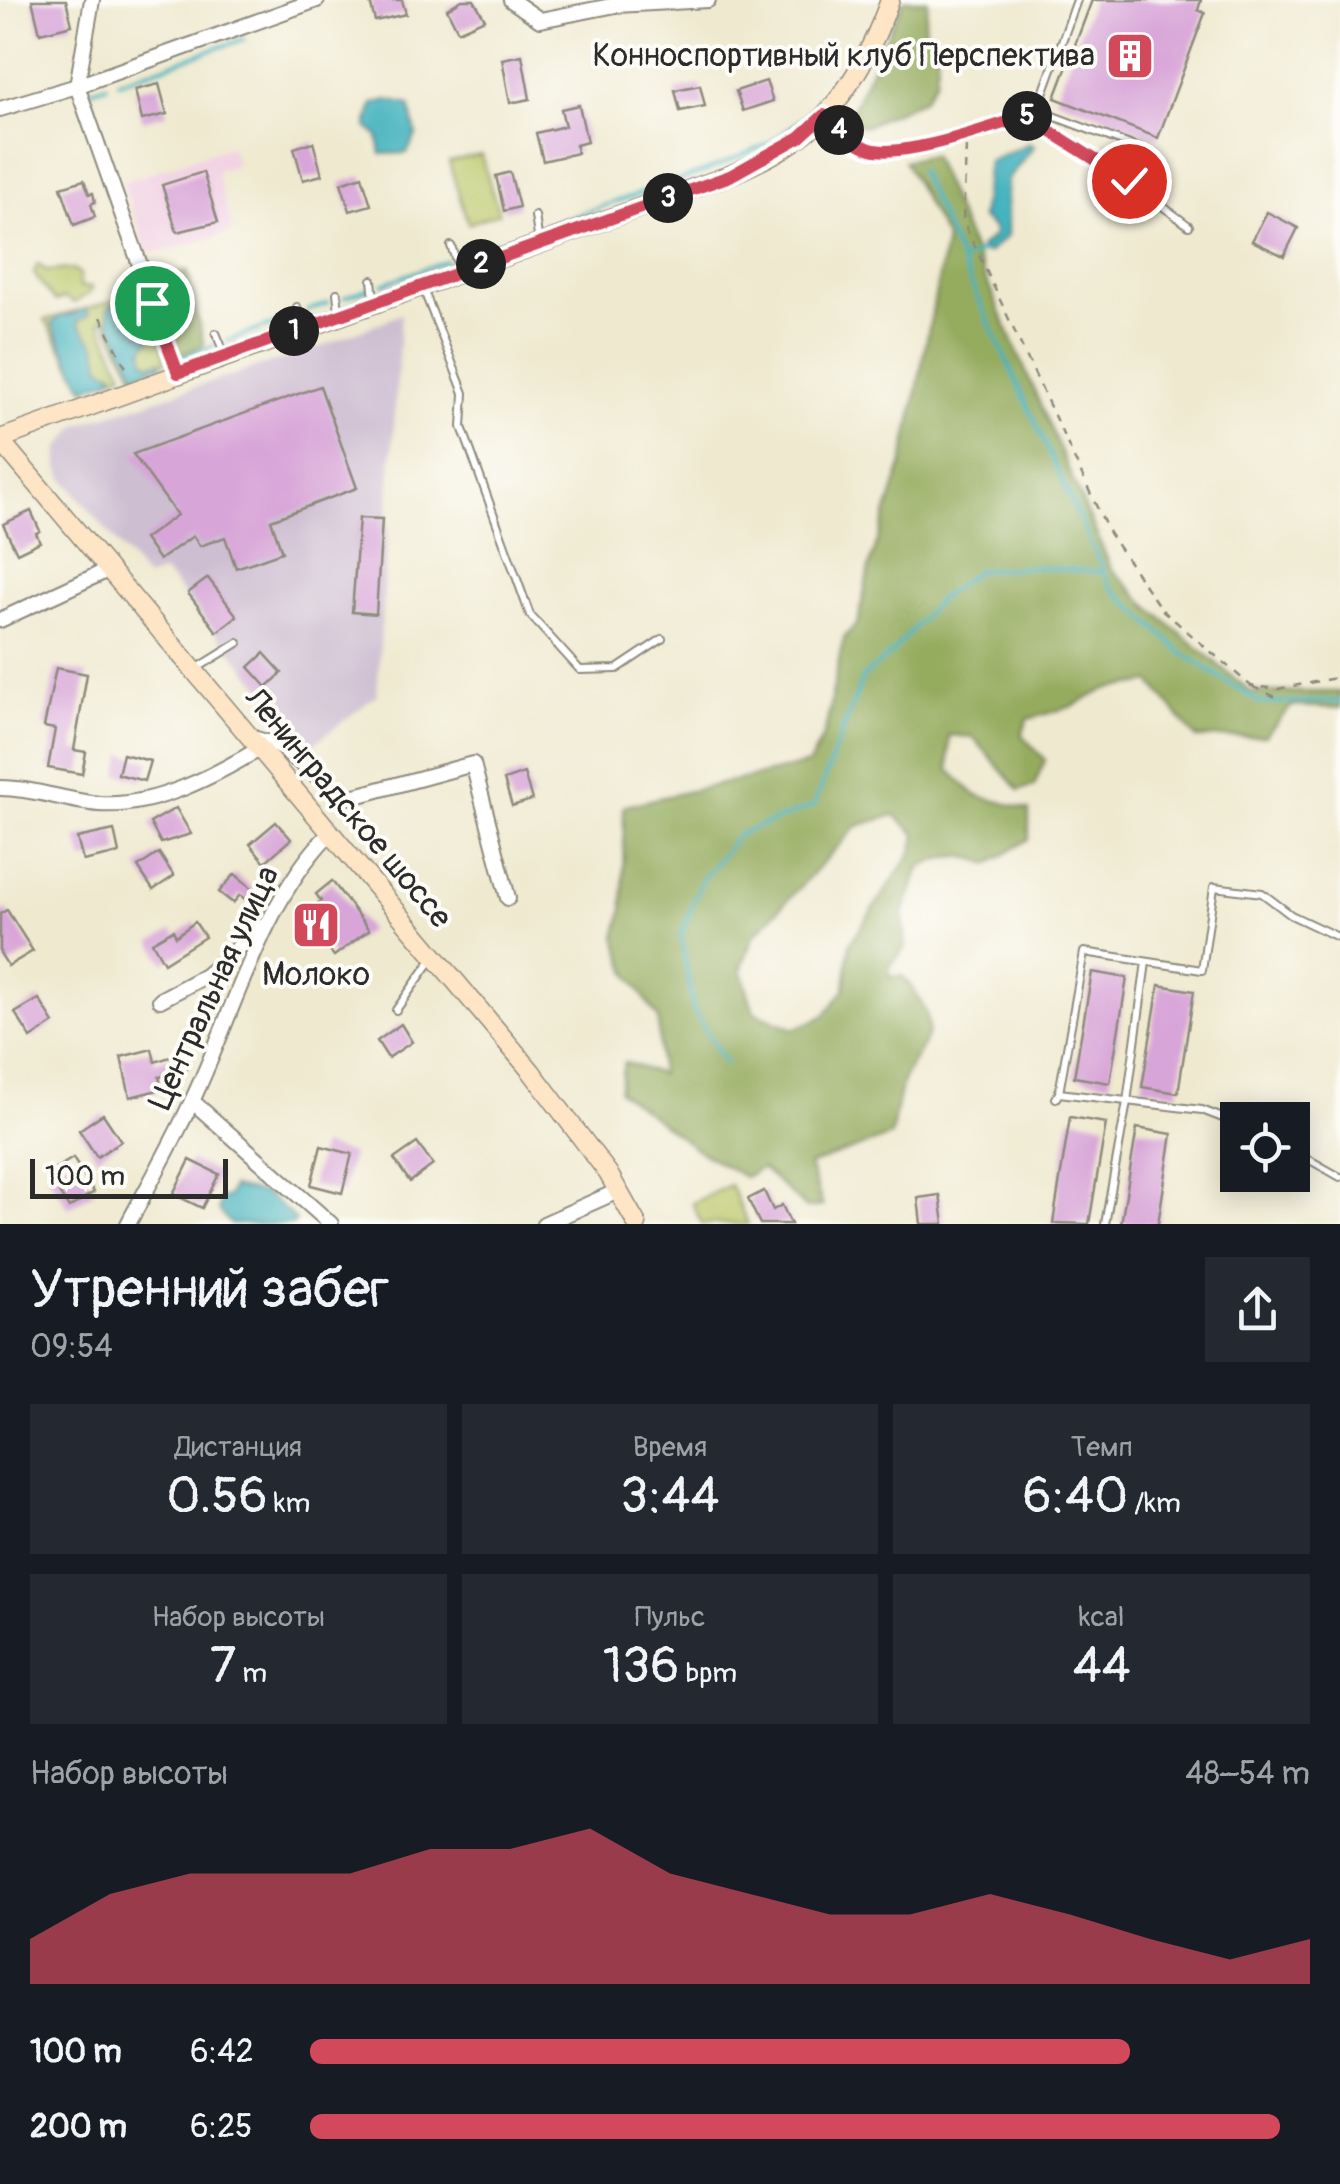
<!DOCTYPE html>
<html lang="ru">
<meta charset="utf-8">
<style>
body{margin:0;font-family:Pangolin,sans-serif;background:#242831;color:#f1f3f6;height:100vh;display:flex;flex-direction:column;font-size:38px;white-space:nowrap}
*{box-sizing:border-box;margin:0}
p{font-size:32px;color:#9ea1a6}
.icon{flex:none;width:55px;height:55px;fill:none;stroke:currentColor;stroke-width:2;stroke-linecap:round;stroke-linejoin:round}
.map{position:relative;height:1224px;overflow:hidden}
.details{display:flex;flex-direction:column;background:#171b24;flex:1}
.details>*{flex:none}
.tools{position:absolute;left:1220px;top:1102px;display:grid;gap:20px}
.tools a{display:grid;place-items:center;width:90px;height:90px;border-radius:0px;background:#171b24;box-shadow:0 5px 25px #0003;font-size:50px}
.scale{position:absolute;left:30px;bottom:25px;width:198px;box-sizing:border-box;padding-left:10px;border:5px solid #2b2b2b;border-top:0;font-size:28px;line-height:35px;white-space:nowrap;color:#2b2b2b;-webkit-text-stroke:8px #fdfcf7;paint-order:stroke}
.pin{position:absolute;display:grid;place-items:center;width:85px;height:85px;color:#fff;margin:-42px;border:5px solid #fff;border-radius:50%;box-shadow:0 2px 10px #0007}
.km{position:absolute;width:50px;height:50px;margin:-25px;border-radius:50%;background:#222;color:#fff;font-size:28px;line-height:50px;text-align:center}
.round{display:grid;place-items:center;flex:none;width:105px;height:105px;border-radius:0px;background:#242831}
.overview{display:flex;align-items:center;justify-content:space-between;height:170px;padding:0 30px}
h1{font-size:55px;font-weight:600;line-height:75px}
.figures{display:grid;grid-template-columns:repeat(3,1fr);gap:15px;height:170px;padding:10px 30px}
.figures div{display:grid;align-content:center;border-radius:0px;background:#242831;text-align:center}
.figures b{font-size:50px;font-weight:600}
.figures small{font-size:28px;font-weight:400}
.figures p{font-size:28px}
.chart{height:280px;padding:20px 30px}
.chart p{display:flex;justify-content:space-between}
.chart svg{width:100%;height:180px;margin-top:10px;fill:#d1495b;opacity:.7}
ul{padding:0 30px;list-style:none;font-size:32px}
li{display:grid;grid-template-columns:160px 120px 1fr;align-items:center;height:75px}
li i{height:25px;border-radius:12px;background:#d1495b}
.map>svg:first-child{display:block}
.built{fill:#f1d0e3}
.industrial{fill:#cebed1}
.green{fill:#bcc86a;stroke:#747a4a;stroke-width:2.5}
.forest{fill:#95ac5e;stroke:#606c44;stroke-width:2.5;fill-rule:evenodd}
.water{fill:#44b3be;stroke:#386f74;stroke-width:2.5}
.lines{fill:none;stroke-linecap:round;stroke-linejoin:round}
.stream{stroke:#44b3be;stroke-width:4}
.building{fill:#d8a5d8}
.lane-casing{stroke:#8d8a7d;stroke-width:10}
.street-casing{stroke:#8d8a7d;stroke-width:18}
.secondary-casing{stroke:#8d8a7d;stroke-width:21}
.path{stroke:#8d8a7d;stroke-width:2.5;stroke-dasharray:8 8;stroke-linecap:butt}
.lane{stroke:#fff;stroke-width:6}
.street{stroke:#fff;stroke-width:14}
.secondary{stroke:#fee5c5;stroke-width:18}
.route-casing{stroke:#fff;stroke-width:20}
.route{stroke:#d1495b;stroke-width:12}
.labels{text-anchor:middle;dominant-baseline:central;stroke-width:8;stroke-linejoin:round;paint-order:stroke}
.poi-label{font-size:32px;fill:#2b2b2b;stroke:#fdfcf7;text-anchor:end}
.street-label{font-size:32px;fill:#2b2b2b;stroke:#fdfcf7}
</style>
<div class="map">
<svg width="1340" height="1224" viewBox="0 0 1340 1224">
<rect width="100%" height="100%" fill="#fdfcf7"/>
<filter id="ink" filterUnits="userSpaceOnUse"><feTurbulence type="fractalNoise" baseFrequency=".01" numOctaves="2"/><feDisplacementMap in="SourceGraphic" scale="20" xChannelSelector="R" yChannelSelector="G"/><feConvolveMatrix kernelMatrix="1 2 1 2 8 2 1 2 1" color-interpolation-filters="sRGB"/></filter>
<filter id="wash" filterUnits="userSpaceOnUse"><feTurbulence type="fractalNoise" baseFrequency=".0048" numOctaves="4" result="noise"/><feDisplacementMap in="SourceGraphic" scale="40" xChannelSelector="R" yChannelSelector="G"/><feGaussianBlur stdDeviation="2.25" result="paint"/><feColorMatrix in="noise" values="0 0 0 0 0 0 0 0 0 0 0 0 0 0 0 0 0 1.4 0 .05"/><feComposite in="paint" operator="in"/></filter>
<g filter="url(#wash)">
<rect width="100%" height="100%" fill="#efe9cf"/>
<polygon class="built" points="230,146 237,164 216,171 233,232 157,253 146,249 123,182"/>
<polygon class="industrial" points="401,314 377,695 311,746 164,572 146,578 63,478 58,465 60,447 77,425 323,346"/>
<g class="green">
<polygon points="481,155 499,213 468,224 449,162"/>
<polygon points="38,264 47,271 73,269 80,274 80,287 92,287 91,292 74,303 65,298 55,301 36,277 34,272"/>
<polygon points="144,292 158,327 166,363 134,376 104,318 100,322 123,373 85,389 45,320"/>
<polygon points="730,1185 748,1224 702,1224 692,1203"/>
</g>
<g class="forest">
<polygon points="904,0 928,0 924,31 938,46 936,79 923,99 864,127 847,120"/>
<path d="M932 155 1111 568 1148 606 1251 692H1340V708L1292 706 1265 736 1196 738 1151 682 1106 689 1073 706 1028 719 1022 735 1045 760 1034 786 1019 790 973 737 949 735V770L975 795 1029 810V839L989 864C961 852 946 854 920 868L903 914 906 947 889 967 890 977 902 976C910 984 915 993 921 1002 942 1041 914 1049 903 1081 897 1098 895 1118 891 1136L809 1165 823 1206 806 1208 762 1168 744 1177 696 1149 619 1091 624 1062 660 1074 658 1018 628 973 616 937 623 909 624 806 809 764 825 732 841 650 845 636 858 623 869 568 903 462 946 240 904 161ZM895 815 916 834 913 851 850 943 845 989 824 1016 794 1029 754 1012 741 969 753 937 857 826Z"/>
<polygon points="187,271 204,345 180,355 156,280"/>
</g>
<g class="water">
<polygon points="388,100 410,105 416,135 407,153 381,154 378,136 367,127 373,104"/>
<polygon points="1030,143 1034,146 1007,180 1007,236 988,253 981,252 980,248 994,236 993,228 981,218 988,161"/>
<polygon points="117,303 134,320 148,320 155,332 143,349 144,359 150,364 161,361 160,366 136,374 110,322 108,308"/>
<polygon points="87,309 89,315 78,321 79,325 96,346 102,368 114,373 109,380 88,387 81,383 52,324 60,316 72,315"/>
<polygon points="232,1187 267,1194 295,1219 294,1224 231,1224 218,1210 221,1199 228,1197"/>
</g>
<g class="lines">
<g class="stream">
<polyline points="118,82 244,39"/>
<polyline points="100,131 88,91 107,85"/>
<polyline points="919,170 1111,587 1181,652 1260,703 1340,701"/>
<polyline points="463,254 706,171 768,144 806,116 847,66 866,36"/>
<polyline points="963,260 981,252"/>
<polyline points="383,284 446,261"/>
<polyline points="345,297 370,288"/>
<polyline points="307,311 328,303"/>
<polyline points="228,341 291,318"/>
<polyline points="183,357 214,346"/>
<polyline points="726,1064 693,1009 681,936 701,881 739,834 814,806 863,677 893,652 937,601 977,570 1037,567 1102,572"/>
</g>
</g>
<g id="blocks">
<g class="building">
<polygon points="32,0 66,0 72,25 40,33"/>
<polygon points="377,0 402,0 406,14 375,21 370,2"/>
<polygon points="462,0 474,0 485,19 458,31 447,9"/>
<polygon points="1092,0 1201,0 1198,10 1205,13 1158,138 1055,98"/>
<polygon points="522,55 530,99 510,103 502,59"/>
<polygon points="766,81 773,101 743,111 736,91"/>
<polygon points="159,84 167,114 142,120 135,90"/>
<polygon points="700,85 705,106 680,111 675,90"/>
<polygon points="579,105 587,142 576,145 577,153 543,161 536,133 565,126 561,109"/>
<polygon points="313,142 322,175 303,180 294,148"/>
<polygon points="203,172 218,222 177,232 162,185"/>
<polygon points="510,172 519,207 504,211 496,176"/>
<polygon points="362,176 371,205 350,211 341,183"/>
<polygon points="84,180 89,194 93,193 95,202 91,204 95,217 74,225 61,187"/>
<polygon points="1267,212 1298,228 1284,256 1252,241"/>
<polygon points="320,386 357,488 271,520 282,552 236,568 225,537 200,546 193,536 159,560 144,539 177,515 133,454"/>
<polygon points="31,511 40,531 36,533 40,542 17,553 3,524"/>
<polygon points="359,518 382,519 376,614 352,612"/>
<polygon points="208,578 237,616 217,632 188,593"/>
<polygon points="264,653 282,673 267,687 249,667"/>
<polygon points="56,668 87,674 74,750 86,752 82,774 48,768 55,729 44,727"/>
<polygon points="123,754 150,761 144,781 118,774"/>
<polygon points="524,773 532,800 512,806 504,780"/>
<polygon points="176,808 191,834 161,843 150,823"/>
<polygon points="276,822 291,839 265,862 250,844"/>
<polygon points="114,830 119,853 83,861 77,838"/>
<polygon points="159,853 174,876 153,890 138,867"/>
<polygon points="235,874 268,902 261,912 240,895 233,903 219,892"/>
<polygon points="332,881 369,930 334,956 302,915 321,901 316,894"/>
<polygon points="7,910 33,951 8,966 0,953 0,914"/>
<polygon points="195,922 205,937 164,963 152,942 173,930 176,936"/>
<polygon points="1092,972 1127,978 1110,1083 1074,1077"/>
<polygon points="1159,985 1194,991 1178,1093 1142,1087"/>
<polygon points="39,999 54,1023 31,1038 15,1013"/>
<polygon points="401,1024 412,1042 388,1058 377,1041"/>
<polygon points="152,1049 155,1062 182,1053 187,1069 159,1077 162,1089 130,1097 121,1057"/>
<polygon points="103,1114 121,1141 97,1157 79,1130"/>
<polygon points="1070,1117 1106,1123 1089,1224 1053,1223"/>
<polygon points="1137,1128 1172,1134 1158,1224 1121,1224"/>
<polygon points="417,1143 433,1165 410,1182 394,1159"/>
<polygon points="321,1146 352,1154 342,1193 311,1185"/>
<polygon points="73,1158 94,1192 69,1208 47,1174"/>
<polygon points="190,1160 219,1174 202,1208 173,1194"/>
<polygon points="764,1191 773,1210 782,1205 791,1224 760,1224 748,1199"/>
<polygon points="940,1195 944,1224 921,1224 918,1198"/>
</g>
</g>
</g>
<g filter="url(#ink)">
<use href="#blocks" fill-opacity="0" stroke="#8d8a7d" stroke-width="2.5"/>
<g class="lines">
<g class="lane-casing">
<g id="lane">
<polyline points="1037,110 1077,0"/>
<path d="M825 116C838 129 853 142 870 148 902 160 992 126 1026 116L1037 110 1146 151 1147 162 1129 181"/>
<polyline points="1026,116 1129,181 1189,226"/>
<polyline points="535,216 539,243"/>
<polyline points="451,246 459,269"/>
<polyline points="372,280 374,299"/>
<polyline points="424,291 464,393 462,427 530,615 580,670 617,669 662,639"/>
<polyline points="337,293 339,311"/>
<polyline points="297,307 305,323"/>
<polyline points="216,333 225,355"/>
<polyline points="196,669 238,643"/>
<polyline points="396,1010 433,958"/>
<polyline points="1059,1093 1084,952 1202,970 1214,887 1262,893 1291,915 1340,938"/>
<polyline points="1056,1098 1059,1093 1202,1110 1238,1124"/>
<polyline points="1292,1150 1340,1177"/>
<polyline points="1105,1224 1127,1102 1146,962"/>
</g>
</g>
<g class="street-casing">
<g id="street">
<polyline points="92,0 77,86 178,373"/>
<polyline points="511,0 540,20 616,5 708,0"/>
<polyline points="0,109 77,86 317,0"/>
<polyline points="0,620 108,570"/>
<polyline points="250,737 279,746 332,788 352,797 473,764 508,898"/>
<path d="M0 788C34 788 66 801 99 804 154 808 214 776 259 749"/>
<polyline points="160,1000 205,976 268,922"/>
<polyline points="192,1101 331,1224"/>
<path d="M128 1224C150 1183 173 1142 192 1101 233 1015 262 902 329 834"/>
<polyline points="544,1224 618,1191"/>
</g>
</g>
<g class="secondary-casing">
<g id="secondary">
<path d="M0 439 730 175C754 164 779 153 800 137 844 105 872 50 890 0"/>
<polyline points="0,440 531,1071 608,1173 637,1224"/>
</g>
</g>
<g class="path">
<polyline points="966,147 963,221 1109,533 1161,609 1251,686 1278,689 1340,677"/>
<polyline points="101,317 129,374"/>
<polyline points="1253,687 1276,697"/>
</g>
<use href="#lane" class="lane"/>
<use href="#street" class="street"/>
<use href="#secondary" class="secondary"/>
</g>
</g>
<g class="lines" filter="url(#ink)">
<g class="route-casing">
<path id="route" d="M152 303 178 373 730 176 800 137 824 115C837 128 851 141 868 148 899 161 992 126 1026 116L1129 181"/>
</g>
<use href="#route" class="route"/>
</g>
<defs>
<g id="building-square" transform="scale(2.5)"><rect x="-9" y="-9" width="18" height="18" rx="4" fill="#d1495b" stroke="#fdfcf7"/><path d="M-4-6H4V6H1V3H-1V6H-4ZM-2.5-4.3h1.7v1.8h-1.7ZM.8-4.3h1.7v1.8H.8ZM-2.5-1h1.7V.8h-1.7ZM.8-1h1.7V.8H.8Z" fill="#fff"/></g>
<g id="restaurant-square" transform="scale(2.5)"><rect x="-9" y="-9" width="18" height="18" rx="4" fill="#d1495b" stroke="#fdfcf7"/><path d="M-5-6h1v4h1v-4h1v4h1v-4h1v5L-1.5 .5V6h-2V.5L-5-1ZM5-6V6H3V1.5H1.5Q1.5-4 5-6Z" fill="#fff"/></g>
</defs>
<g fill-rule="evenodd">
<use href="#building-square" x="1130" y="56"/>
<use href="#restaurant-square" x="316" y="925"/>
</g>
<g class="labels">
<g class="poi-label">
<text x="1095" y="56">Конноспортивный клуб Перспектива</text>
<text x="316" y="975" text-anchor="middle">Молоко</text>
</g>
<g class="street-label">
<text transform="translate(348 808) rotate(50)">Ленинградское шоссе</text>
<text transform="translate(214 988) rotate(-65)">Центральная улица</text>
</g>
</g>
</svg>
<div class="tools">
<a><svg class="icon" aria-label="locate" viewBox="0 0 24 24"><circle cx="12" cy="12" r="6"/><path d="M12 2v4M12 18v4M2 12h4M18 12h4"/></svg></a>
</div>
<div class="scale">100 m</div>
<div class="pin" style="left:152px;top:303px;background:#1e9e55"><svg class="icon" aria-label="arrive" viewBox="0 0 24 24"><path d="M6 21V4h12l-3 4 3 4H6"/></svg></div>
<div class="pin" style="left:1129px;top:181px;background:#d93025"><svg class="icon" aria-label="check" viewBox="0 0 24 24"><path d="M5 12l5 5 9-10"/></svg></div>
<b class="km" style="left:294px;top:331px">1</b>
<b class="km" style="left:481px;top:264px">2</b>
<b class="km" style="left:668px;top:198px">3</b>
<b class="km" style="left:839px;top:130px">4</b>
<b class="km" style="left:1027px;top:116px">5</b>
</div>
<section class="details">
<div class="overview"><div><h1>Утренний забег</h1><p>09:54</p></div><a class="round"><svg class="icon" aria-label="share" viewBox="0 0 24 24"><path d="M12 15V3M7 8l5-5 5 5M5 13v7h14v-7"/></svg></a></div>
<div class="figures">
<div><p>Дистанция</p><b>0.56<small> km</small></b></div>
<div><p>Время</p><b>3:44</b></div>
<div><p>Темп</p><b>6:40<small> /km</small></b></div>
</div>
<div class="figures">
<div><p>Набор высоты</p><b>7<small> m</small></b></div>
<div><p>Пульс</p><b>136<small> bpm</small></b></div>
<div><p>kcal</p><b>44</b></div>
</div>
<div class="chart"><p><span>Набор высоты</span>48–54 m</p>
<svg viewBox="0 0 160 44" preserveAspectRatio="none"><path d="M0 44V33L10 22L20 17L30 17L40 17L50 11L60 11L70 6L80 17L90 22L100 27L110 27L120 22L130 27L140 33L150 38L160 33V44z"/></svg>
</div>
<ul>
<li><b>100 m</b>6:42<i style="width:82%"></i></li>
<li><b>200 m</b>6:25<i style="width:97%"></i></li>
</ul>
</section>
